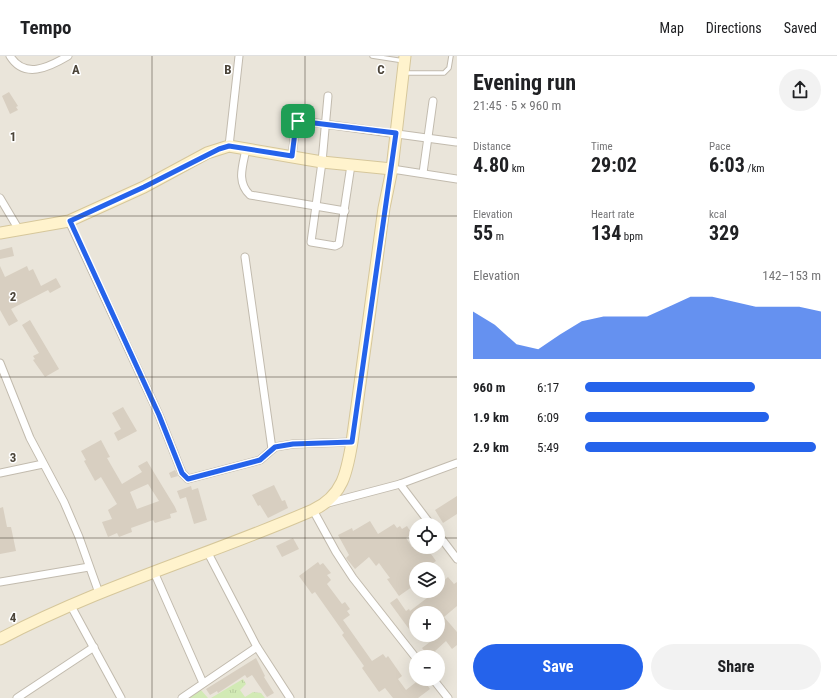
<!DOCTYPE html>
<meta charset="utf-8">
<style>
body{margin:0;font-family:"Roboto Condensed",sans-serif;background:#f2f2f2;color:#202124;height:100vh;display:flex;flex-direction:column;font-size:15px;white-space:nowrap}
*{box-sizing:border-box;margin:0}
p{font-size:13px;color:#757577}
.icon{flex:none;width:22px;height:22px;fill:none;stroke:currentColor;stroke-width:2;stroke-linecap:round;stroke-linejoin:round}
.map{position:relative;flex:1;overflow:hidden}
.sheet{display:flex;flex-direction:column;background:#fff;width:380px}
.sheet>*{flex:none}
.buttons{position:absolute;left:409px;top:462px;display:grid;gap:8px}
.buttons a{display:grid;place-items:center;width:36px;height:36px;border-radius:50%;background:#fff;box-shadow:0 4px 16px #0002;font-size:20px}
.pin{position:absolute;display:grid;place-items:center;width:34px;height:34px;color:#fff;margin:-17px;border-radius:8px;box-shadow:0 2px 6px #0006}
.round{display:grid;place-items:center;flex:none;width:42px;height:42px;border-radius:21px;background:#f2f2f2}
.overview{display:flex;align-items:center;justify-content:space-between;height:68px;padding:0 16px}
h1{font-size:22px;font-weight:700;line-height:30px}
.figures{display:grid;grid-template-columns:repeat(3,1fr);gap:6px;height:68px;padding:4px 16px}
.figures div{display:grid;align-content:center}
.figures b{font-size:20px;font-weight:700}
.figures small{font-size:11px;font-weight:400}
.figures p{font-size:11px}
.chart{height:112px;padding:8px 16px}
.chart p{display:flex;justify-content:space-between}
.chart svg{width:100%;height:72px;margin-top:4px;fill:#2563eb;opacity:.7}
.cta{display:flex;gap:8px;margin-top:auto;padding:8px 16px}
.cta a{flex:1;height:46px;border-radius:24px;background:#2563eb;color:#fff;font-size:16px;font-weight:700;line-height:46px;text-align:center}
.cta a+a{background:#f2f2f2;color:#202124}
ul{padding:0 16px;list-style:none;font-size:13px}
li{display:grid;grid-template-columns:64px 48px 1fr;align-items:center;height:30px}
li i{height:10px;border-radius:5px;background:#2563eb}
header{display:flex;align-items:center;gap:24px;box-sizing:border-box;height:56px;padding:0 20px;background:#fff;border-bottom:1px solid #e0e0e0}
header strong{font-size:19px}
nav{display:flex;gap:22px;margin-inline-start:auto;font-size:14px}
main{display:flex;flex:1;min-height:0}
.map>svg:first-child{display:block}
.residential{fill:#eae5da;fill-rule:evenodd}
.grass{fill:url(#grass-tufts)}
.building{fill:#d8cfc1;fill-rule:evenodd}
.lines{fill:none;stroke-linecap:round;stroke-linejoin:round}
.lane-casing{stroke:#c2bbae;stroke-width:5.5}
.street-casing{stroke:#c2bbae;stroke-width:9}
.secondary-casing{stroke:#d6c79b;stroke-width:13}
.lane{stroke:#fff;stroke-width:3.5}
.street{stroke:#fff;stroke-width:7}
.secondary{stroke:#fff3cd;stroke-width:11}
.route-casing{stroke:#fff;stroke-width:8}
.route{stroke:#2563eb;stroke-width:5}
.grid{fill:none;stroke:#4b4439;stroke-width:1;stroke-opacity:0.55}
.grid-label{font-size:13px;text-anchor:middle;font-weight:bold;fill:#4b4439;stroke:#fff;stroke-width:3;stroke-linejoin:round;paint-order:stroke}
</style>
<header>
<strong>Tempo</strong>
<nav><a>Map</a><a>Directions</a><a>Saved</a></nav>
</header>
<main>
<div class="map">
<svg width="457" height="642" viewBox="0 0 457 642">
<defs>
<pattern id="grass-tufts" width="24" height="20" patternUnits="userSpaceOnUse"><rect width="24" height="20" fill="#d2eab5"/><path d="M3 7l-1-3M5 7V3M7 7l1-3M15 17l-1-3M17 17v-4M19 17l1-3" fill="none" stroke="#b6ca9c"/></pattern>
</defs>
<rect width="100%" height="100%" fill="#f6f3ec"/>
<path class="residential" d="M0 0H457V642H0ZM416 469H438V491H416ZM416 513H438V535H416ZM416 557H438V579H416ZM416 601H438V623H416Z"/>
<g class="grass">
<polygon points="243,623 246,628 240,634 245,641 253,636 261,637 265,642 211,642"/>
<polygon points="200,633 208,642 188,642"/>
</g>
<g class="building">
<polygon points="9,36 18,50 16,51 18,54 10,58 2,40"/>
<polygon points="12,191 14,200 0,203 0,194"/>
<polygon points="0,210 5,221 27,210 29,215 33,213 41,230 56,222 61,231 50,237 48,234 11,253 18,265 9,270 0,254"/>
<polygon points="30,264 59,313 45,321 33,304 35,303 33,300 39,297 22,269"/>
<polygon points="123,351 137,375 118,385 114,377 121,373 112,357"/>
<path d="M101 384 110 401 107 402 122 428 142 416 138 410 147 405 175 451 177 456 170 458 171 462 155 467 153 464 145 467 131 472 132 476 119 481 117 477 108 481 102 466 112 463 108 454 117 448 101 421 95 425 84 405 86 404 81 395ZM148 428 159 445 137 453 130 436Z"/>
<polygon points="175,414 178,420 171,422 169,417"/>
<polygon points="274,429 282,445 285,444 288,452 268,462 260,449 258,450 252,439"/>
<polygon points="191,430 192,434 198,432 207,464 194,468 186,441 180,443 177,435"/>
<polygon points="457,440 457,458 443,467 435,454"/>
<polygon points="3,451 7,471 11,471 16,495 0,498 0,452"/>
<polygon points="370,465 378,478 394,468 397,472 400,470 402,473 407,470 412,478 406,482 412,491 426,491 436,505 433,507 437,513 416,513 416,528 399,540 387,523 390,522 384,514 379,507 376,510 369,501 355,513 346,502 349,499 338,479 352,472 353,475"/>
<polygon points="293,482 299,493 282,501 276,490"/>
<polygon points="318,506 320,509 323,507 331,517 327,519 331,524 327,528 342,548 345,546 350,553 347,555 350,559 343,564 372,605 383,598 386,602 388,600 402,620 398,623 406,634 420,623 423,623 430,633 418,642 393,642 385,632 379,636 362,612 364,610 342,579 344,577 315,536 312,538 299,520"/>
<polygon points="448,521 454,528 457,526 457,550 444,561 457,576 457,589 452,593 446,585 435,595 440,601 429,601 422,592 438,580 438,557 416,557 416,579 410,572 409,573 390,547 397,542 406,555 409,553 410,555 431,539 428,535 438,535 438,530"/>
<polygon points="256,602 265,620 264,621 274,637 267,641 252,619 247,622 245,619 218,637 217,635 210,639 206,633"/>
</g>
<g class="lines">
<g class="lane-casing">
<g id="lane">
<polyline points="372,0 404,5"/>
<polyline points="405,17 444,17 449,12 451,0"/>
</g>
</g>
<g class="street-casing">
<g id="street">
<path d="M10 0C24 23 48 12 68 0"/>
<polyline points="328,40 322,106 311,186 335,190 339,188 351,109"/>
<polyline points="229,90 239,0"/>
<path d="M246 93C243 109 236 126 250 139L345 155"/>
<polyline points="292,100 296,67 302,65 456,86"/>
<polyline points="392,113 457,123"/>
<polyline points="423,117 433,45"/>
<polyline points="0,142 19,174"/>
<polyline points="69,165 159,359 182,417 188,423 260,404 275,391 293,388 352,386"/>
<polyline points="245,201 272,393"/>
<polyline points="0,307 30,382 64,446 79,481 99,537"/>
<polyline points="0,417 43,408"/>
<polyline points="400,428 431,469"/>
<polyline points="328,447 400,428 457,407"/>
<polyline points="313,454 336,496 353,522 416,602"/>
<polyline points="438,478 457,503"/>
<polyline points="208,497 257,591 290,642"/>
<polyline points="154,516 203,627"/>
<polyline points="0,526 89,511"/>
<polyline points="71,550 121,642"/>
<polyline points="433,623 448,642"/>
<polyline points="17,642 94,591"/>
<polyline points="182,642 257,591"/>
</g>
</g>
<g class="secondary-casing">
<g id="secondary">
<polyline points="0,177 69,165 144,131 207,97 229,90 322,106 392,113"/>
<path d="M0 583C100 530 210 499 313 454 343 440 347 416 352 386L384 152 392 113 405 0"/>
</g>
</g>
<use href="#lane" class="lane"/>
<use href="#street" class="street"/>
<use href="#secondary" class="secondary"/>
</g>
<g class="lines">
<g class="route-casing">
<polygon id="route" points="298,65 396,77 352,386 293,388 275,391 260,404 188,423 182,417 159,359 70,165 144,131 219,93 229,90 292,100 296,68"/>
</g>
<use href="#route" class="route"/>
</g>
<path class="grid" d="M152 0V642M305 0V642M0 160H457M0 321H457M0 482H416M438 482H457"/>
<g class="grid-label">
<text x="76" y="18">A</text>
<text x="228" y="18">B</text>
<text x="381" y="18">C</text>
<text x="13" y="85">1</text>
<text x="13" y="245">2</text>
<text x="13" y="406">3</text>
<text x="13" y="566">4</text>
</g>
</svg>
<div class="buttons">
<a><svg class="icon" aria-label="locate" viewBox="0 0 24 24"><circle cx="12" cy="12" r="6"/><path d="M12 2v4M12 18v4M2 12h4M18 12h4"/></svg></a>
<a><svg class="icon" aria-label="layers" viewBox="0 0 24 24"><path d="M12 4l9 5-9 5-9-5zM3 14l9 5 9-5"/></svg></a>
<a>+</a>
<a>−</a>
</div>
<div class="pin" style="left:298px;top:65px;background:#1e9e55"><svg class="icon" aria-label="arrive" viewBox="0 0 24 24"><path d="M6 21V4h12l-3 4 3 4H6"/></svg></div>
</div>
<section class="sheet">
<div class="overview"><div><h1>Evening run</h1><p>21:45 · 5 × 960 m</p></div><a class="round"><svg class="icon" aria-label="share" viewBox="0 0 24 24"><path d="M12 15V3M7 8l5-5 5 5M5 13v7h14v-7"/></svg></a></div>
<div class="figures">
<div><p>Distance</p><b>4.80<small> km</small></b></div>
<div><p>Time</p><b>29:02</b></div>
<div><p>Pace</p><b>6:03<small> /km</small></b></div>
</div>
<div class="figures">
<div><p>Elevation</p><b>55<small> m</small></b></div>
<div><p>Heart rate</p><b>134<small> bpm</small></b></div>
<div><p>kcal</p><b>329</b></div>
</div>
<div class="chart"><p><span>Elevation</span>142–153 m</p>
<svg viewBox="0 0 160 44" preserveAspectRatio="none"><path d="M0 44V15L10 23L20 35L30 38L40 29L50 21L60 18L70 18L80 18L90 12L100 6L110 6L120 9L130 12L140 12L150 12L160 15V44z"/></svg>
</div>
<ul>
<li><b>960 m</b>6:17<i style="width:72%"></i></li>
<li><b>1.9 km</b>6:09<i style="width:78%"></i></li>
<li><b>2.9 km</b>5:49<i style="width:98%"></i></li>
</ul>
<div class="cta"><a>Save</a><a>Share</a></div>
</section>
</main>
